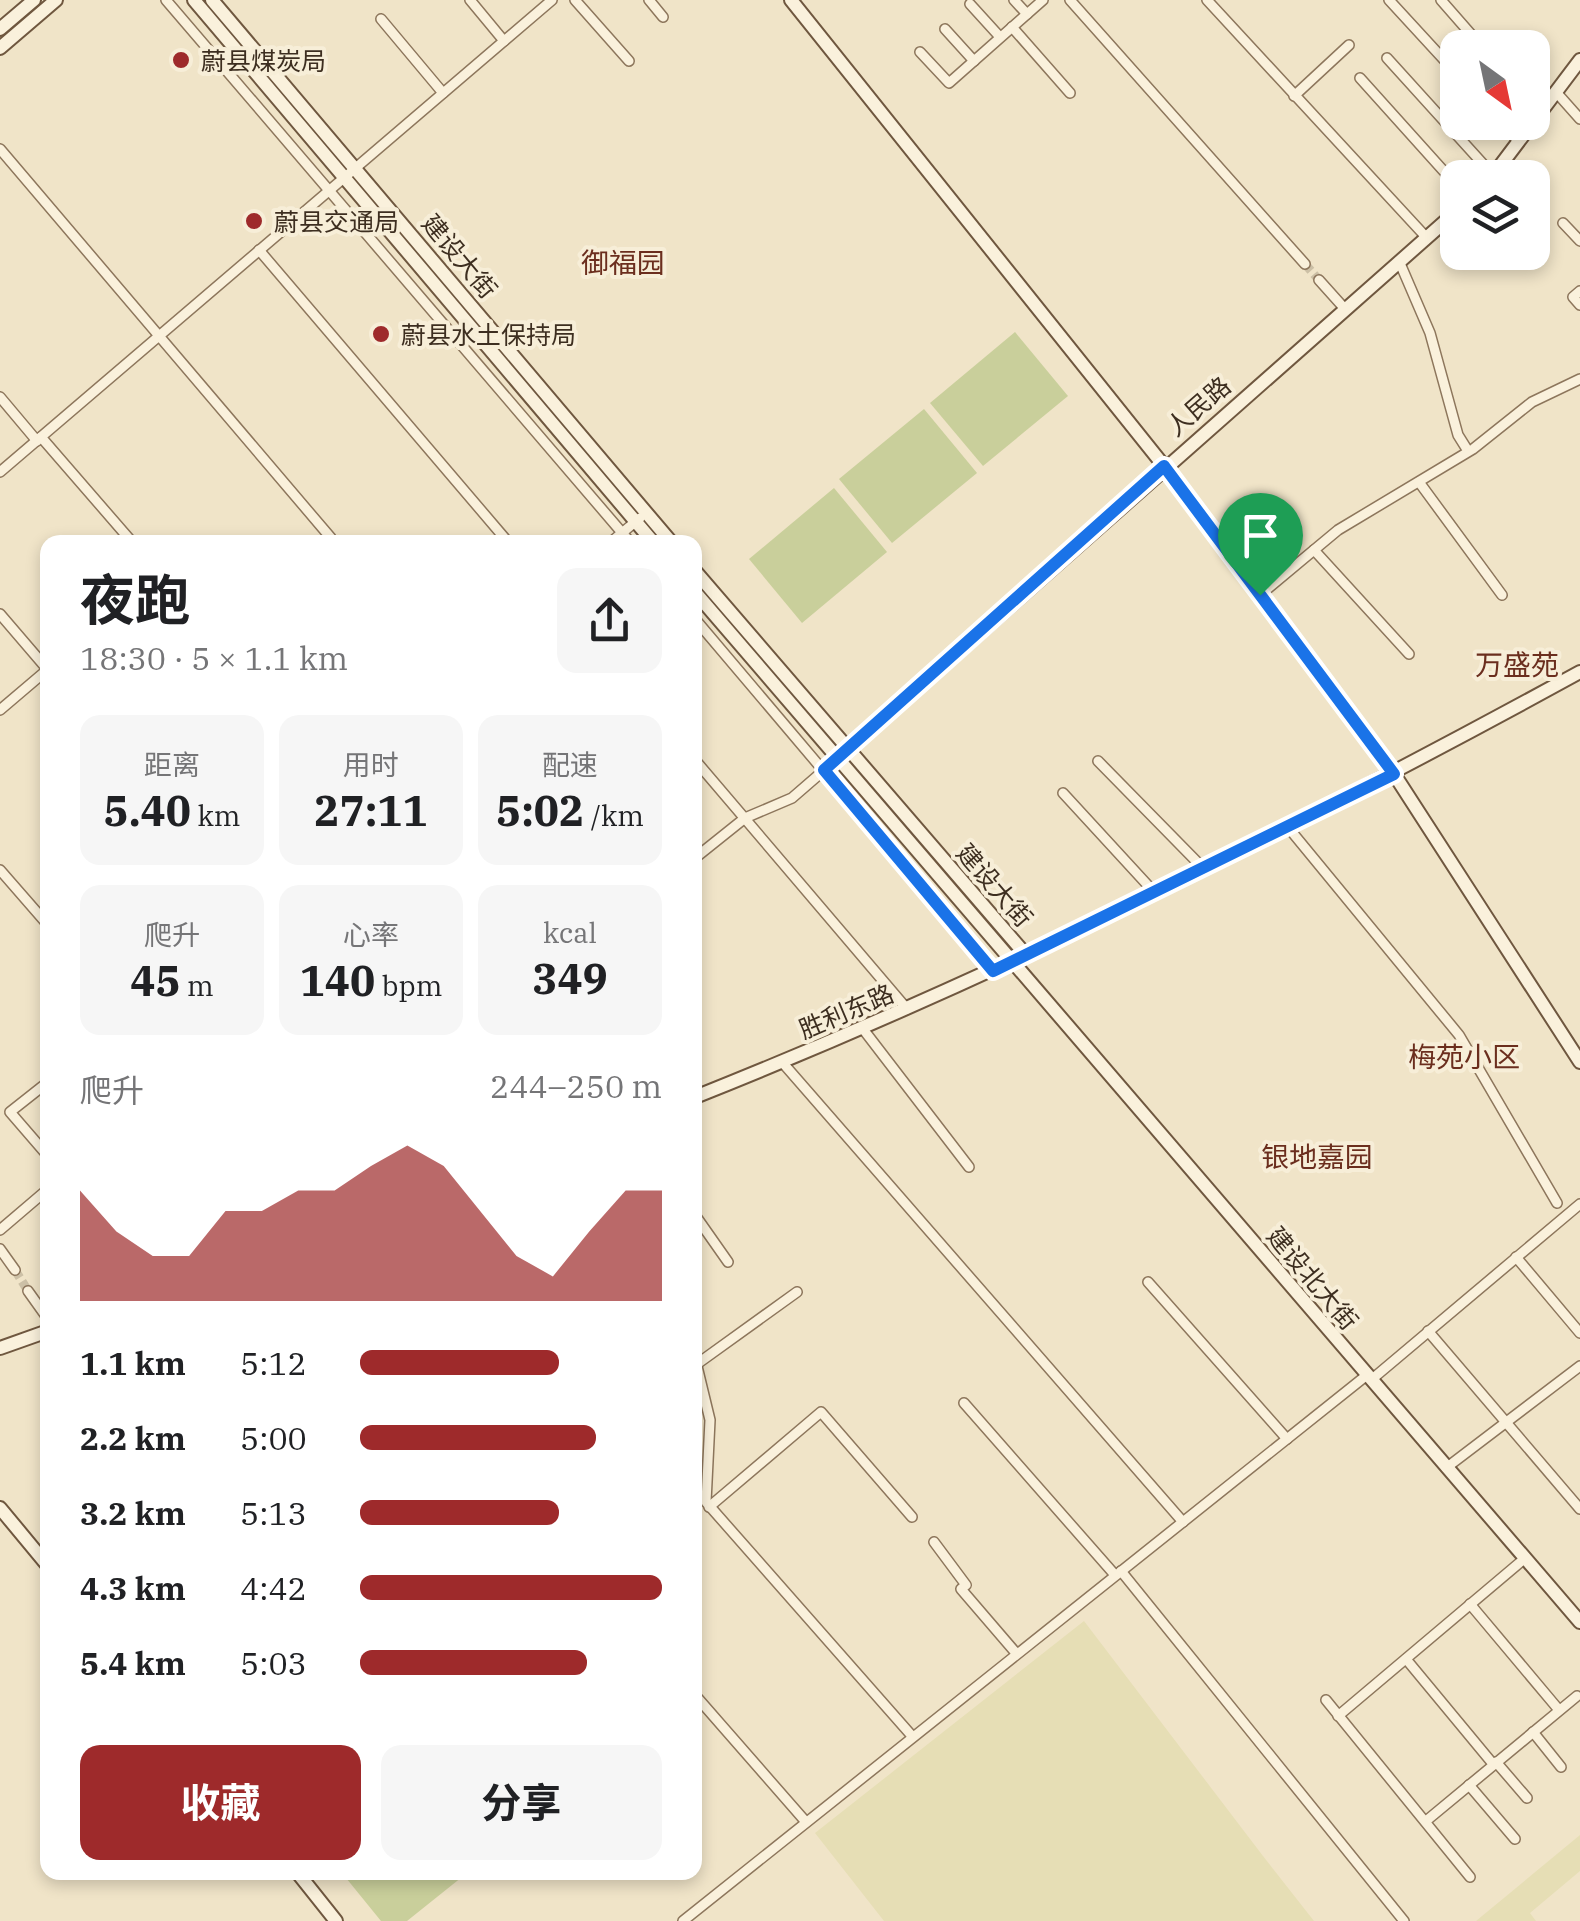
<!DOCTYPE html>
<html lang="zh">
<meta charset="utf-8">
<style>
body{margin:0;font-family:"IBM Plex Serif","Noto Sans SC",serif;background:#f6f6f6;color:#202124;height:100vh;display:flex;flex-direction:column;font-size:38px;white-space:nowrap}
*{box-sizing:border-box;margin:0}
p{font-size:32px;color:#757577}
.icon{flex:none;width:55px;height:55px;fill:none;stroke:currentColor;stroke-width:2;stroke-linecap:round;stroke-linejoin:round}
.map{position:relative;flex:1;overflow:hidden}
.side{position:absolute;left:40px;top:535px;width:662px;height:1345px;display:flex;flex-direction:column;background:#fff;border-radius:20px;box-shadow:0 5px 15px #0003}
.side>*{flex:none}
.needle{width:65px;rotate:147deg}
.tools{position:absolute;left:1440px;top:30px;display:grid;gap:20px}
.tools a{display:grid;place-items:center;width:110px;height:110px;border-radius:20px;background:#fff;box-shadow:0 5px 15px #0003;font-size:50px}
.pin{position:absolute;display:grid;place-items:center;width:85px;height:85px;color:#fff;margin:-102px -42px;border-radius:50% 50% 50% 0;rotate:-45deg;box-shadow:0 0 10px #0007}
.pin .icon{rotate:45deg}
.round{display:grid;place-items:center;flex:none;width:105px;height:105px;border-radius:20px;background:#f6f6f6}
.summary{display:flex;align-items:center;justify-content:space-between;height:170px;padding:0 40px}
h1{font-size:55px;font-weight:700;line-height:75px}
.figures{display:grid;grid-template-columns:repeat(3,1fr);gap:15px;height:170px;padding:10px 40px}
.figures div{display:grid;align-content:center;border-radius:20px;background:#f6f6f6;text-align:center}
.figures b{font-size:42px;font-weight:700}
.figures small{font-size:28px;font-weight:400}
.figures p{font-size:28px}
.chart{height:280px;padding:20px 40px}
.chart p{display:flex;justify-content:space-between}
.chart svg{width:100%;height:180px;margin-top:10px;fill:#9e2a2b;opacity:.7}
.cta{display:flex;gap:20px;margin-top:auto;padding:20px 40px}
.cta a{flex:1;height:115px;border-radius:20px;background:#9e2a2b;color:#fff;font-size:40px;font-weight:700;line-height:115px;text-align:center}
.cta a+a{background:#f6f6f6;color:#202124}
ul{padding:0 40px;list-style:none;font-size:32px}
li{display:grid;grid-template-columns:160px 120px 1fr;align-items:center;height:75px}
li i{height:25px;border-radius:12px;background:#9e2a2b}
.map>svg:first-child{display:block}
.farmland{fill:#e6deb5}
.green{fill:#c9cf9b}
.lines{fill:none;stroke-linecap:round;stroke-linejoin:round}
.street-tunnel{stroke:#ccc0a6;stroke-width:9;stroke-dasharray:9 4.5;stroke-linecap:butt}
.street-casing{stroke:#8d765c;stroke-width:12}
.secondary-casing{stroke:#6f573f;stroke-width:16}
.street{stroke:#faf1dc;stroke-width:9}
.secondary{stroke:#faf1dc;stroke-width:12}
.route-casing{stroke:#fff;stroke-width:20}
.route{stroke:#1a73e8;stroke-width:12}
.poi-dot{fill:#9e2a2b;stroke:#f7eed8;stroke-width:4}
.labels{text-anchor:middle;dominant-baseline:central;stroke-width:8;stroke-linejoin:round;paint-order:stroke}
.poi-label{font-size:25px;fill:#3d2e20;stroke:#f7eed8;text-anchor:start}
.street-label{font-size:25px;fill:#3d2e20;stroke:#f7eed8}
.neighbourhood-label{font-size:28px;fill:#6b2e1e;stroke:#f7eed8}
</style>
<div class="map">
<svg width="1580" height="1921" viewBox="0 0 1580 1921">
<rect width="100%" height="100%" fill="#f0e4c8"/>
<g class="farmland">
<polygon points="1084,1621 1263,1856 1314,1921 884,1921 815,1833"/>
<polygon points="1580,1835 1580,1871 1530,1913 1536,1921 1476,1921"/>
</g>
<g class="green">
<polygon points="1015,332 1068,396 983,466 930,403"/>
<polygon points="924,409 977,473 892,543 839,479"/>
<polygon points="834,488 887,552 802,623 749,559"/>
<polygon points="342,1873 467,1873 407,1921 381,1921"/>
</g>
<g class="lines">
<g class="street-tunnel">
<polyline points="1305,264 1319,280"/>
<polyline points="15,1270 28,1291"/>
</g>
<g class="street-casing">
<g id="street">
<polyline points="166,0 630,542"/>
<polyline points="470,0 504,41"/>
<polyline points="575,0 629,61"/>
<polyline points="649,0 663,17"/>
<polyline points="1014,0 1027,14"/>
<polyline points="1070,0 1305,264"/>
<polyline points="1207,0 1426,237"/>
<polyline points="1389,0 1458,75"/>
<polyline points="1441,0 1483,48"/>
<polyline points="970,4 1000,37"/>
<polyline points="381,19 443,93"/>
<polyline points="1012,27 1070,93"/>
<polyline points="945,29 974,61"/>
<polyline points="920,52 949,83 1043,0"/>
<polyline points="1387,58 1493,175"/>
<polyline points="1360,78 1458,187"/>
<polyline points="1556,92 1580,119"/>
<polyline points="1294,96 1349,45"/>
<polyline points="1501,122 1518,141"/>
<polyline points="0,149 331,538 326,542"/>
<polyline points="1563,223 1580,241"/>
<polyline points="259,250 508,542"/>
<polyline points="1399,261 1430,333 1458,435 1468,451"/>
<polyline points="1319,280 1345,309"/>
<polyline points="1580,291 1573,297 1580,305"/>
<polyline points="0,397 37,441"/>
<polyline points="41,437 132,542"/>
<polyline points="0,472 552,0"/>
<polyline points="1419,482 1502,595"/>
<polyline points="611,542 640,518"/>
<polyline points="1314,550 1409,654"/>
<polyline points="1260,595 1338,530 1473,449 1532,402 1580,379"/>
<polyline points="0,614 48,670"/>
<polyline points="695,619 993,971"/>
<polyline points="0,710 47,670"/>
<polyline points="695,760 907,1009"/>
<polyline points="1098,761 1203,868"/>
<polyline points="1063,793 1154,892"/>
<polyline points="1287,826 1459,1035 1557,1203"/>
<polyline points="695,858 745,818 792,798 837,759"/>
<polyline points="0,870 48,925"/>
<polyline points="863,1029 969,1167"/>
<polyline points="782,1062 1183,1522"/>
<polyline points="48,1082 10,1112 48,1156"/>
<polyline points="695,1215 728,1262"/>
<polyline points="0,1230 48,1189"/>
<polyline points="0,1249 15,1270"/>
<polyline points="1516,1257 1580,1333"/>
<polyline points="1148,1282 1287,1439"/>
<polyline points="28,1291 48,1319"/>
<polyline points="1428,1331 1580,1509"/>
<polyline points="695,1358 710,1420 706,1502 912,1736"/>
<polyline points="697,1364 797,1292"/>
<polyline points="1371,1380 1580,1204"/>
<polyline points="964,1403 1115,1575"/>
<polyline points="1446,1468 1580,1366"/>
<polyline points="709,1507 821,1412 912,1517"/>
<polyline points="934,1542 966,1585 961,1589 1016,1653"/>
<polyline points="1121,1571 1404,1921"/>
<polyline points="1470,1604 1559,1710"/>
<polyline points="1406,1659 1493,1764"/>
<polyline points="695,1695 806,1822"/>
<polyline points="1326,1700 1470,1877"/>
<polyline points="1338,1716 1524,1559"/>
<polyline points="1533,1732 1561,1767"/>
<polyline points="1496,1762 1527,1798"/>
<polyline points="1469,1785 1515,1839"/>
<polyline points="1426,1821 1577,1696"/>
<polyline points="683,1921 1367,1375"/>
</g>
</g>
<g class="secondary-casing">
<g id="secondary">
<polyline points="194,0 653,542"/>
<polyline points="212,0 671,542"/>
<polyline points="791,0 1164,466 1394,774 1580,1062"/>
<polyline points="0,29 34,0"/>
<polyline points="0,48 56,0"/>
<polyline points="1491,178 1580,60"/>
<polyline points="695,571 1026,955"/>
<polyline points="695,592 1580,1622"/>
<polyline points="837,759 1458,210"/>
<path d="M695 1097C999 976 1293 829 1580 672"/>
<polyline points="0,1348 48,1331"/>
<polyline points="0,1508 48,1566"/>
<polyline points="297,1872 336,1921"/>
</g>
</g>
<use href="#street" class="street"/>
<use href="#secondary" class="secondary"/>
</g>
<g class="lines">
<g class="route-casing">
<polygon id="route" points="1164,466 1394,774 993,971 824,770"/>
</g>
<use href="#route" class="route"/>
</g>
<g class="poi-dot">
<circle cx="181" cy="60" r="10"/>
<circle cx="254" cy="221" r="10"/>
<circle cx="381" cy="334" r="10"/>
</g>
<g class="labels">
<g class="poi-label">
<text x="201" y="60">蔚县煤炭局</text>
<text x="274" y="221">蔚县交通局</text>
<text x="401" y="334">蔚县水土保持局</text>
</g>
<g class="street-label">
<text transform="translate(460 256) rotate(50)">建设大街</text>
<text transform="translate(1198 406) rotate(-41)">人民路</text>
<text transform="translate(995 885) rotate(49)">建设大街</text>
<text transform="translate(846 1011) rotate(-23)">胜利东路</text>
<text transform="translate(1313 1278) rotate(50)">建设北大街</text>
</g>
<g class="neighbourhood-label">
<text x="623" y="262">御福园</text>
<text x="1517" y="664">万盛苑</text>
<text x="1464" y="1056">梅苑小区</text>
<text x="1317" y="1156">银地嘉园</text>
</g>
</g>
</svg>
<div class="tools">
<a><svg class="needle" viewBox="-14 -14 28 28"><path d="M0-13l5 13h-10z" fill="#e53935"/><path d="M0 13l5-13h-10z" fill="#757577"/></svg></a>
<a><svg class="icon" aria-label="layers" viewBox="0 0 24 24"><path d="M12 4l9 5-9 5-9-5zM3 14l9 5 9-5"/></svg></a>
</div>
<div class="pin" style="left:1260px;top:595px;background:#1e9e55"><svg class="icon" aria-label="arrive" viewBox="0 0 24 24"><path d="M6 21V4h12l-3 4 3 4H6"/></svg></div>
<section class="side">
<div class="summary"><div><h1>夜跑</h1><p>18:30 · 5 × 1.1 km</p></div><a class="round"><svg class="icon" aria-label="share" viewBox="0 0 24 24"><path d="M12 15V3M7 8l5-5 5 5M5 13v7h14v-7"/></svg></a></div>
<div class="figures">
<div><p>距离</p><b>5.40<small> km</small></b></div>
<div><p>用时</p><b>27:11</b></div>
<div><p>配速</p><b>5:02<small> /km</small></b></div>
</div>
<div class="figures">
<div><p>爬升</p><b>45<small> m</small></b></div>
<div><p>心率</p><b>140<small> bpm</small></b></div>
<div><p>kcal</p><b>349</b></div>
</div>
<div class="chart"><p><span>爬升</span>244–250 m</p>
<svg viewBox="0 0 160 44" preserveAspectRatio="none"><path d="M0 44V17L10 27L20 33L30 33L40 22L50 22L60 17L70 17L80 11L90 6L100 11L110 22L120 33L130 38L140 27L150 17L160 17V44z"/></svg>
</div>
<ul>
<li><b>1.1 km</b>5:12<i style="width:66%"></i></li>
<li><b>2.2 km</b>5:00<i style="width:78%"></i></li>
<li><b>3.2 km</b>5:13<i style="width:66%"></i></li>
<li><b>4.3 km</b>4:42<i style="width:100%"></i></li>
<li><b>5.4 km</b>5:03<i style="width:75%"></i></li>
</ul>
<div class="cta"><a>收藏</a><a>分享</a></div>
</section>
</div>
